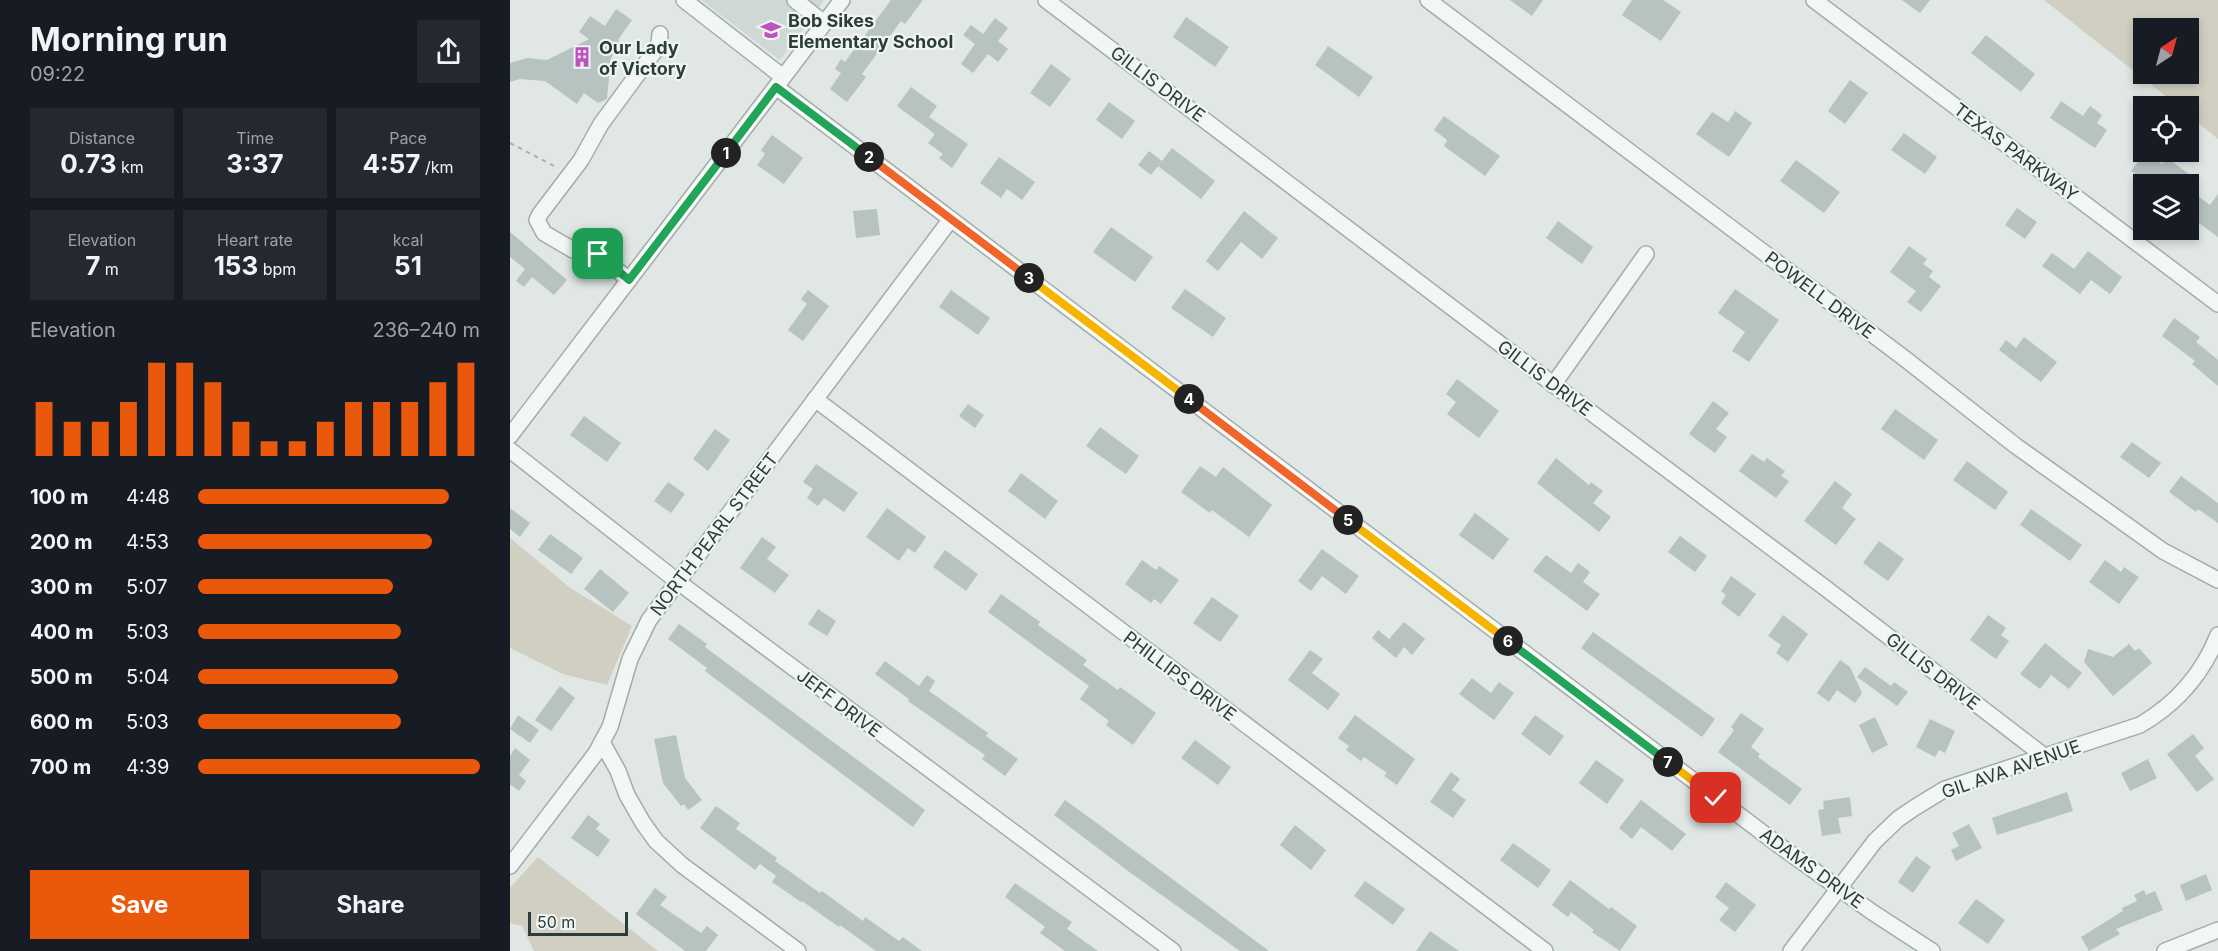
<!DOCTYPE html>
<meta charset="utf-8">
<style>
body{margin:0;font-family:Inter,sans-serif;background:#242831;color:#f1f3f6;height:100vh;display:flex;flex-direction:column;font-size:22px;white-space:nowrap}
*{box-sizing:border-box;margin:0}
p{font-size:20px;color:#9ea1a6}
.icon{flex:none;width:33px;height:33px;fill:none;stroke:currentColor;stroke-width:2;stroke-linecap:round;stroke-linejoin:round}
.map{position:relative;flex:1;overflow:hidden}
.details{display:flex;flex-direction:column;background:#171b24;width:510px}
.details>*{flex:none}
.needle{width:39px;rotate:36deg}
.controls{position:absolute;left:1623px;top:18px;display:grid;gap:12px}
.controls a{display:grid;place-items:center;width:66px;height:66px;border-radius:0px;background:#171b24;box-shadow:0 3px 9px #0003;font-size:30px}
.scale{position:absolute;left:18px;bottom:15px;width:100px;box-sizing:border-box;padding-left:6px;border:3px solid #2a3d39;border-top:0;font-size:16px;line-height:21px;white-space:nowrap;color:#2a3d39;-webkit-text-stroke:4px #eff5f3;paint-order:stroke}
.pin{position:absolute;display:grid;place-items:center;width:51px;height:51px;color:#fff;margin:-26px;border-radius:12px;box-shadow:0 3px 9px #0006}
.km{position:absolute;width:30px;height:30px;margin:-15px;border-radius:50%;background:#222;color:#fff;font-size:16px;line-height:30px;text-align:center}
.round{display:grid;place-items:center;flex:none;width:63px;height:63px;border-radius:0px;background:#242831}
.overview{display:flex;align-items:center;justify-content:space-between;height:102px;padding:0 30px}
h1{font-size:33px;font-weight:700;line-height:45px}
.figures{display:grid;grid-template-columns:repeat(3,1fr);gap:9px;height:102px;padding:6px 30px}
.figures div{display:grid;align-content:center;border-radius:0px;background:#242831;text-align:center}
.figures b{font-size:26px;font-weight:700}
.figures small{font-size:16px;font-weight:400}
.figures p{font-size:16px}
.chart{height:168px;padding:12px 30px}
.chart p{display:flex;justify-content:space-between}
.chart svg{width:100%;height:108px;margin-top:6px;stroke:#ea580c;stroke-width:6}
.cta{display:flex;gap:12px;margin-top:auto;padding:12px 30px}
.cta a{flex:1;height:69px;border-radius:0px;background:#ea580c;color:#fff;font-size:24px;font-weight:700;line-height:69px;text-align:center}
.cta a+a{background:#242831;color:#f1f3f6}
ul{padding:0 30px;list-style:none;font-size:20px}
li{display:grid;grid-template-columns:96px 72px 1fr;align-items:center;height:45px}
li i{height:15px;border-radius:8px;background:#ea580c}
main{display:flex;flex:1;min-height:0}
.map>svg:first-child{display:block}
.built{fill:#ced9d6}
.green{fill:#d0cfc2;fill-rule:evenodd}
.building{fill:#b7c3c1}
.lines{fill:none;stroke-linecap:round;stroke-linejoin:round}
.minor-casing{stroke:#a2adab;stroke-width:18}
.path{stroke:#aab3b1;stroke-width:2;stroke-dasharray:4.5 4.5;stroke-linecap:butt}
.minor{stroke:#f2f6f5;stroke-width:15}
.split-1-casing{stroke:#fff;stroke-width:12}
.split-2-casing{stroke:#fff;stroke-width:12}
.split-3-casing{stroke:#fff;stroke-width:12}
.split-4-casing{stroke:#fff;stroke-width:12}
.split-5-casing{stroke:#fff;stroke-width:12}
.split-6-casing{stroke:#fff;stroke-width:12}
.split-7-casing{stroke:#fff;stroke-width:12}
.split-8-casing{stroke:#fff;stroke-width:12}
.split-1{stroke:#22a559;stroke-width:8}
.split-2{stroke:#22a559;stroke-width:8}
.split-3{stroke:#f0652b;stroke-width:8}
.split-4{stroke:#f5b400;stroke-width:8}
.split-5{stroke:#f0652b;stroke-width:8}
.split-6{stroke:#f5b400;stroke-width:8}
.split-7{stroke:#22a559;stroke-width:8}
.split-8{stroke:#f5b400;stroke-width:8}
.labels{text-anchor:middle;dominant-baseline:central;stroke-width:4.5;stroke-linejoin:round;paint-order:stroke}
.poi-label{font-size:18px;font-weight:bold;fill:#2a3d39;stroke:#eff5f3;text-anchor:start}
.street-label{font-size:18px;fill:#2a3d39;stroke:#eff5f3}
</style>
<main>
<section class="details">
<div class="overview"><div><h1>Morning run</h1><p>09:22</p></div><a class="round"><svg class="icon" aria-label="share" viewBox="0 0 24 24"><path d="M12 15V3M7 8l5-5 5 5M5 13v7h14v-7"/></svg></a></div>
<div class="figures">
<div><p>Distance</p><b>0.73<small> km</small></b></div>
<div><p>Time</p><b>3:37</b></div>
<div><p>Pace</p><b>4:57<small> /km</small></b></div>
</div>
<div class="figures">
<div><p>Elevation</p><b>7<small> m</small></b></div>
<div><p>Heart rate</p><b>153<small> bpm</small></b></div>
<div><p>kcal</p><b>51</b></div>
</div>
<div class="chart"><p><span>Elevation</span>236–240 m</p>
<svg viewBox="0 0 160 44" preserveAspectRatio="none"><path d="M5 44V22M15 44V30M25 44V30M35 44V22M45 44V6M55 44V6M65 44V14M75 44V30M85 44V38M95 44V38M105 44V30M115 44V22M125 44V22M135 44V22M145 44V14M155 44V6"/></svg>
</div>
<ul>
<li><b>100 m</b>4:48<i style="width:89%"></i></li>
<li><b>200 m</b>4:53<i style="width:83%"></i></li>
<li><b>300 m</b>5:07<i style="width:69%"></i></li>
<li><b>400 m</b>5:03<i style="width:72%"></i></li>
<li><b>500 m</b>5:04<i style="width:71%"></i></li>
<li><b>600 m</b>5:03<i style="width:72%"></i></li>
<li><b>700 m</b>4:39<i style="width:100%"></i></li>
</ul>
<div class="cta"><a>Save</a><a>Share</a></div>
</section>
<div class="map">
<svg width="1708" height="951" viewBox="0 0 1708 951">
<rect width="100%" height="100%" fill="#e0e7e5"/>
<polygon class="built" points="191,0 314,0 270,60"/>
<g class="green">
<path d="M1534 0H1708V139L1679 115 1678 106H1668ZM1634 28H1678V74H1634Z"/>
<polygon points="0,538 59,587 122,626 97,685 53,674 0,648"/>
<polygon points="28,857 148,951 24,951 12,926 0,923 0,888"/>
</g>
<g class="building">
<polygon points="381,0 413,0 395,24 391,21 352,74 356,77 337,102 320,89 331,73 325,69 331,59 335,62"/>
<polygon points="1000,0 1033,0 1022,16"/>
<polygon points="1122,0 1153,0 1171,12 1151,41 1112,15"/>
<polygon points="1392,0 1420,0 1410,13"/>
<polygon points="106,9 122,20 108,40 111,43 101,58 97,99 88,103 74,93 67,104 35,81 10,79 0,82 0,63 17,58 37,60 79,39 69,32 80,16 95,26"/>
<polygon points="676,17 719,47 705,67 663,37"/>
<polygon points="485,18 498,28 488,41 498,49 488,62 478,54 463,73 451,64 465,44 453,35 461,25 473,34"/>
<polygon points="1476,35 1525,74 1511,92 1461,53"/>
<polygon points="818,46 863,77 849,97 805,65"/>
<polygon points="541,64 561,79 540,107 520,93"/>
<polygon points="1340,80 1358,93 1335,124 1318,111"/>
<polygon points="401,87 427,106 419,117 458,144 442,168 429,158 433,154 418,143 425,134 387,106"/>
<polygon points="1551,101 1573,116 1580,106 1592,115 1587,123 1597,130 1585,148 1540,118"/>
<polygon points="599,102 625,121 612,139 586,120"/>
<polygon points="1225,111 1242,123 1219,157 1186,134 1202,112 1218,122"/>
<polygon points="934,116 990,156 975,176 934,146 937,140 924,130"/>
<polygon points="1394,133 1427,157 1415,174 1381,150"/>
<polygon points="262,135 293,158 274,184 247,165 255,154 251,150"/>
<polygon points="662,148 705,181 691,199 648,166"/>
<polygon points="639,151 652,161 641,175 628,165"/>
<polygon points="1635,152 1652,164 1657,158 1683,177 1677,184 1640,184 1621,171"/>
<polygon points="489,157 525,182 512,200 497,189 491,198 470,183"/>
<polygon points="1286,160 1330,192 1314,213 1270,181"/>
<polygon points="1684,193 1700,205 1708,194 1708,237 1678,215 1678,199"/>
<polygon points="1507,208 1527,222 1515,239 1495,225"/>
<polygon points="367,209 370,235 346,238 343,211"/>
<polygon points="734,211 768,238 752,259 731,242 708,271 696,261"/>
<polygon points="1048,221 1083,247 1072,264 1036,238"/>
<polygon points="601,227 643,257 625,282 583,252"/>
<polygon points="0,232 57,280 44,295 22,277 14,287 6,281 15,269 0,257"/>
<polygon points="1399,246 1417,259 1413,264 1423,271 1419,277 1431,286 1411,312 1397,302 1406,291 1380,272"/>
<polygon points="1578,251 1612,277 1600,294 1581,280 1570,294 1532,266 1542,253 1564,269"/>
<polygon points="675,289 716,318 703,337 661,308"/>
<polygon points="1225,289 1269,320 1239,362 1222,351 1235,332 1208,313"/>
<polygon points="298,290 319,306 293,341 278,330 297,304 291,299"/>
<polygon points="441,290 480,318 468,335 429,307"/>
<polygon points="1664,318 1690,337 1686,342 1708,360 1708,386 1682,364 1685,361 1652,336"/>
<polygon points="1514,337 1547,362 1531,382 1489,350 1496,340 1506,348"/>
<polygon points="947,379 989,411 969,438 937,414 946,402 936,394"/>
<polygon points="1203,401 1219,413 1206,429 1217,437 1205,453 1179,434"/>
<polygon points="458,404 474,415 465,428 449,416"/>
<polygon points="1385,409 1428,440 1414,460 1371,429"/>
<polygon points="74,416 111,443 97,462 60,435"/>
<polygon points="590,427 629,456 616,474 576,446"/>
<polygon points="205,429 220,440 198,471 183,459"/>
<polygon points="1622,442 1651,463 1639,478 1610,457"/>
<polygon points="1242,454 1254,462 1257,458 1275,471 1271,476 1279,481 1266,498 1229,471"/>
<polygon points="1046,458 1079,485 1081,482 1093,491 1083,503 1101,517 1089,532 1027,483"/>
<polygon points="1457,461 1498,492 1485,510 1443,480"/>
<polygon points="306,464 348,493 334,512 314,498 308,506 297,498 303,489 293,482"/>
<polygon points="690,466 706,477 713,467 762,505 739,537 702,510 700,513 671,492"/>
<polygon points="511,473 548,501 535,519 498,491"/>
<polygon points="1671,476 1708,503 1708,523 1688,509 1686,512 1659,492"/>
<polygon points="1325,481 1342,494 1332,508 1346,519 1326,545 1294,521"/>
<polygon points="158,482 175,494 161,513 144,501"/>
<polygon points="0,508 20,523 10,537 0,529"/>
<polygon points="377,508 416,537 405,553 398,548 389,561 356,537"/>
<polygon points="1521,509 1572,545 1560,561 1510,525"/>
<polygon points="965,513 999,539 983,560 949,535"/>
<polygon points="40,534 73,558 61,574 28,550"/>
<polygon points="1170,536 1197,556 1185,572 1158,552"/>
<polygon points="252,537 266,547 257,559 279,575 265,593 230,568"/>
<polygon points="1369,541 1394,559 1378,581 1353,563"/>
<polygon points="812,549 849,576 836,594 812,576 801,591 788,581"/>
<polygon points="435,550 468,574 456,591 423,567"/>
<polygon points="1036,555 1061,573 1068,563 1080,572 1073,582 1090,594 1077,611 1023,571"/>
<polygon points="632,560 646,570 649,566 669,580 651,604 644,599 641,603 615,584"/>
<polygon points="1595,560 1611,572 1614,567 1629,577 1609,604 1579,582"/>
<polygon points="90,569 119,593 103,612 74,589"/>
<polygon points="1221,576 1246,594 1229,617 1211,603 1216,595 1211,591"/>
<polygon points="491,594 530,622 528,625 577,660 573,665 608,690 610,687 646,713 623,745 596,725 599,721 570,699 579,686 478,612"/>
<polygon points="702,597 729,616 710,642 683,623"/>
<polygon points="308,609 326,621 317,636 298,624"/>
<polygon points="1273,615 1298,634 1278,662 1266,653 1271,645 1258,636"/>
<polygon points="1478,615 1496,628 1491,635 1499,641 1486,659 1460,640"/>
<polygon points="894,622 915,639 902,655 894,647 886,658 862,638 868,630 879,639"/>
<polygon points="169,624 197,644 195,647 415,810 403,827 195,671 197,668 158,639"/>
<polygon points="1083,632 1205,719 1192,737 1071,648"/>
<polygon points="1535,643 1572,673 1559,689 1541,675 1530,689 1510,674"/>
<polygon points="1619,644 1625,651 1629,648 1642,663 1603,696 1574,662 1578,649 1603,657"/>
<polygon points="800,650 813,659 802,673 830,694 818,710 778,680"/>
<polygon points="1330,660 1340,667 1352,693 1345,703 1327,690 1319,702 1307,693"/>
<polygon points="375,661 409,686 417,675 425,681 419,691 478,733 476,736 508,759 495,776 472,759 475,755 398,701 399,699 365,674"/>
<polygon points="1355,667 1381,686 1384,682 1398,692 1387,706 1347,677"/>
<polygon points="962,678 981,693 989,682 1004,693 984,720 949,694"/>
<polygon points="50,686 65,698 41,731 25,720"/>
<polygon points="1231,713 1254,729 1241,747 1250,754 1248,757 1292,789 1280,805 1208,752 1224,730 1221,727"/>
<polygon points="8,715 29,730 20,743 0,729"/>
<polygon points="845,715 905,759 887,785 874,776 877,773 854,757 851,761 836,750 839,746 828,738"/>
<polygon points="1025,715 1054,736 1040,756 1011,734"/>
<polygon points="1365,717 1378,745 1362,753 1349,725"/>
<polygon points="1420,719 1445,731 1435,753 1429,750 1425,757 1406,747"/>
<polygon points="1683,734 1694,748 1685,756 1704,779 1687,792 1657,754"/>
<polygon points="166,735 175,778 192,800 178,810 174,804 171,806 153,783 144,739"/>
<polygon points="685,740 721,767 708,785 671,758"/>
<polygon points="5,748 20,760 9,775 16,781 9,791 1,785 0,787 0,756"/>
<polygon points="1638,759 1647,778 1620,791 1611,773"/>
<polygon points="1086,760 1114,780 1097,804 1069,783"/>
<polygon points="941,772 950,779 942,790 956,800 943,818 920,802"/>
<polygon points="1557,792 1563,811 1487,835 1482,818"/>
<polygon points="1340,797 1342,816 1328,818 1331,833 1312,836 1308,810 1314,809 1313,801"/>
<polygon points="555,800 591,826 759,951 730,951 618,871 544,815"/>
<polygon points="1131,800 1176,834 1162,851 1131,827 1122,839 1109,828"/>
<polygon points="206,806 230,823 226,829 267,858 265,861 310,893 312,891 353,921 355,917 389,941 393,937 412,951 366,951 330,925 329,927 292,901 291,902 262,882 266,876 250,864 245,870 190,828"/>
<polygon points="78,815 90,824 86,829 100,840 88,857 61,838"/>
<polygon points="1459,824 1472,848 1446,861 1441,850 1449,846 1442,833"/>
<polygon points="785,825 816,850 801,870 770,845"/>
<polygon points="1003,843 1041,870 1028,888 990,860"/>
<polygon points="1406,856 1421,867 1403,893 1388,882"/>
<polygon points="1696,874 1702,890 1676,901 1670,885"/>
<polygon points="1060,880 1099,909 1101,907 1127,926 1110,951 1082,932 1084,930 1061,912 1058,917 1042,905"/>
<polygon points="855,881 895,909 883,925 844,896"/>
<polygon points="1216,882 1246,905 1225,932 1209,920 1219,908 1205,897"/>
<polygon points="505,883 562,922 557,929 588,951 555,951 530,933 535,927 495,897"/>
<polygon points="145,888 157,897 150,905 191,933 197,926 208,935 196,951 175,951 126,914"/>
<polygon points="1634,890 1636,895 1645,891 1653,910 1606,929 1610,934 1579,951 1571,937 1613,911 1612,908 1627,901 1624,895"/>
<polygon points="1466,899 1495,920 1478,944 1448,923"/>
<polygon points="920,931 949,951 906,951"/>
</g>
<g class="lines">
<g class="minor-casing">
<g id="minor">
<polyline points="174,0 273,77"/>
<polyline points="285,0 314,23"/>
<polyline points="536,0 1031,375 1314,587 1534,756"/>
<polyline points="918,0 1394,358 1506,446 1653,551 1708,580"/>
<polyline points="1304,0 1708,304"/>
<polyline points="266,87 1270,846 1362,912 1422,951"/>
<polyline points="119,280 88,254 63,250 34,233 27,220 30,214 71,160 91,124 144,52 149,43 150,34"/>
<polyline points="1043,385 1136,254"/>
<polyline points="305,399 1035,951"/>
<polyline points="0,436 332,0"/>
<polyline points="0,450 167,581 663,951"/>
<polyline points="92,742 108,771 117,795 133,823 146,841 172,865 288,951"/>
<polyline points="0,866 86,753 100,727 120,659 139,620 441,219"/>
<path d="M1281 951 1365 841 1388 819 1404 808 1435 789 1459 781 1630 725C1666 704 1693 673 1708 635"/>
<polyline points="1655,951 1708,930"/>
</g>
</g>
<polyline class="path" points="0,143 48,168"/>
<use href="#minor" class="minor"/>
</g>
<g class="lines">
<g class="split-1-casing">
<polyline id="split-1" points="88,254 119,280 216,153"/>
</g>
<g class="split-2-casing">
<polyline id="split-2" points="216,153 266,87 359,157"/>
</g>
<g class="split-3-casing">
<polyline id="split-3" points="359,157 519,278"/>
</g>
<g class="split-4-casing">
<polyline id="split-4" points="519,278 679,399"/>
</g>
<g class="split-5-casing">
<polyline id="split-5" points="679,399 838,520"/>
</g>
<g class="split-6-casing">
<polyline id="split-6" points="838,520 998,641"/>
</g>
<g class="split-7-casing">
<polyline id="split-7" points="998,641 1158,762"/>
</g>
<g class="split-8-casing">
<polyline id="split-8" points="1158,762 1206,798"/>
</g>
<use href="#split-1" class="split-1"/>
<use href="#split-2" class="split-2"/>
<use href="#split-3" class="split-3"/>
<use href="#split-4" class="split-4"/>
<use href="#split-5" class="split-5"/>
<use href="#split-6" class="split-6"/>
<use href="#split-7" class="split-7"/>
<use href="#split-8" class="split-8"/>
</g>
<defs>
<g id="school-bare" transform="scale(1.62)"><path d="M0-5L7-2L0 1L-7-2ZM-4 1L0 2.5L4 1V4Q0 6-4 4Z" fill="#bf51c0" stroke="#eff5f3" stroke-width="2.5" paint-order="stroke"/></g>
<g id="building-bare" transform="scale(1.62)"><path d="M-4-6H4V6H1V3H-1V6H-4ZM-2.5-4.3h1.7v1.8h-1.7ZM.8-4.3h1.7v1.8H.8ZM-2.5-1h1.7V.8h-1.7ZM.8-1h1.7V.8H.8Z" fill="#bf51c0" stroke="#eff5f3" stroke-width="2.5" paint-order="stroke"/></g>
</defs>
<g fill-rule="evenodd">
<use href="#school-bare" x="261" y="30"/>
<use href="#building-bare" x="72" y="57"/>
</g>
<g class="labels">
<g class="poi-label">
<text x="278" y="20">Bob Sikes<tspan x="278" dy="21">Elementary School</tspan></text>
<text x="89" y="47">Our Lady<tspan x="89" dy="21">of Victory</tspan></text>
</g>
<g class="street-label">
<text transform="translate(648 84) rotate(37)">GILLIS DRIVE</text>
<text transform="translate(1506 152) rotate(37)">TEXAS PARKWAY</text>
<text transform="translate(1310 295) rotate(37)">POWELL DRIVE</text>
<text transform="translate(1035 378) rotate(37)">GILLIS DRIVE</text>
<text transform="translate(204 534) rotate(-53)">NORTH PEARL STREET</text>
<text transform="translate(1423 671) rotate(38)">GILLIS DRIVE</text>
<text transform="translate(670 676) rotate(37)">PHILLIPS DRIVE</text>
<text transform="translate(329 703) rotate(37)">JEFF DRIVE</text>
<text transform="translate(1501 769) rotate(-19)">GIL AVA AVENUE</text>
<text transform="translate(1302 868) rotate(36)">ADAMS DRIVE</text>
</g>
</g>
</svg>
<div class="controls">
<a><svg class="needle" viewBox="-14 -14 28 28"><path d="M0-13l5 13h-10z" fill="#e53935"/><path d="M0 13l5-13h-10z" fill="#9ea1a6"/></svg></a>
<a><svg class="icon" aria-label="locate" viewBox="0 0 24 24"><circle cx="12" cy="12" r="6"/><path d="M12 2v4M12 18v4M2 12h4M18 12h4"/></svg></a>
<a><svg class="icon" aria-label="layers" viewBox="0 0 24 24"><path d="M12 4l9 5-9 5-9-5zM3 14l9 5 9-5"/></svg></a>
</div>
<div class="scale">50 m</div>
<div class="pin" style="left:88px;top:254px;background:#1e9e55"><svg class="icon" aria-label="arrive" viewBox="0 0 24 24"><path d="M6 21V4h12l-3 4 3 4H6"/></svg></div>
<div class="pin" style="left:1206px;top:798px;background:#d93025"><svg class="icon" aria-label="check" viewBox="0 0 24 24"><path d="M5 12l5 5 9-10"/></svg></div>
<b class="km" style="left:216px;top:153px">1</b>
<b class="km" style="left:359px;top:157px">2</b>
<b class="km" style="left:519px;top:278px">3</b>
<b class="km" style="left:679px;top:399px">4</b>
<b class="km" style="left:838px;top:520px">5</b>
<b class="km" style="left:998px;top:641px">6</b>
<b class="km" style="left:1158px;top:762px">7</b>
</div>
</main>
